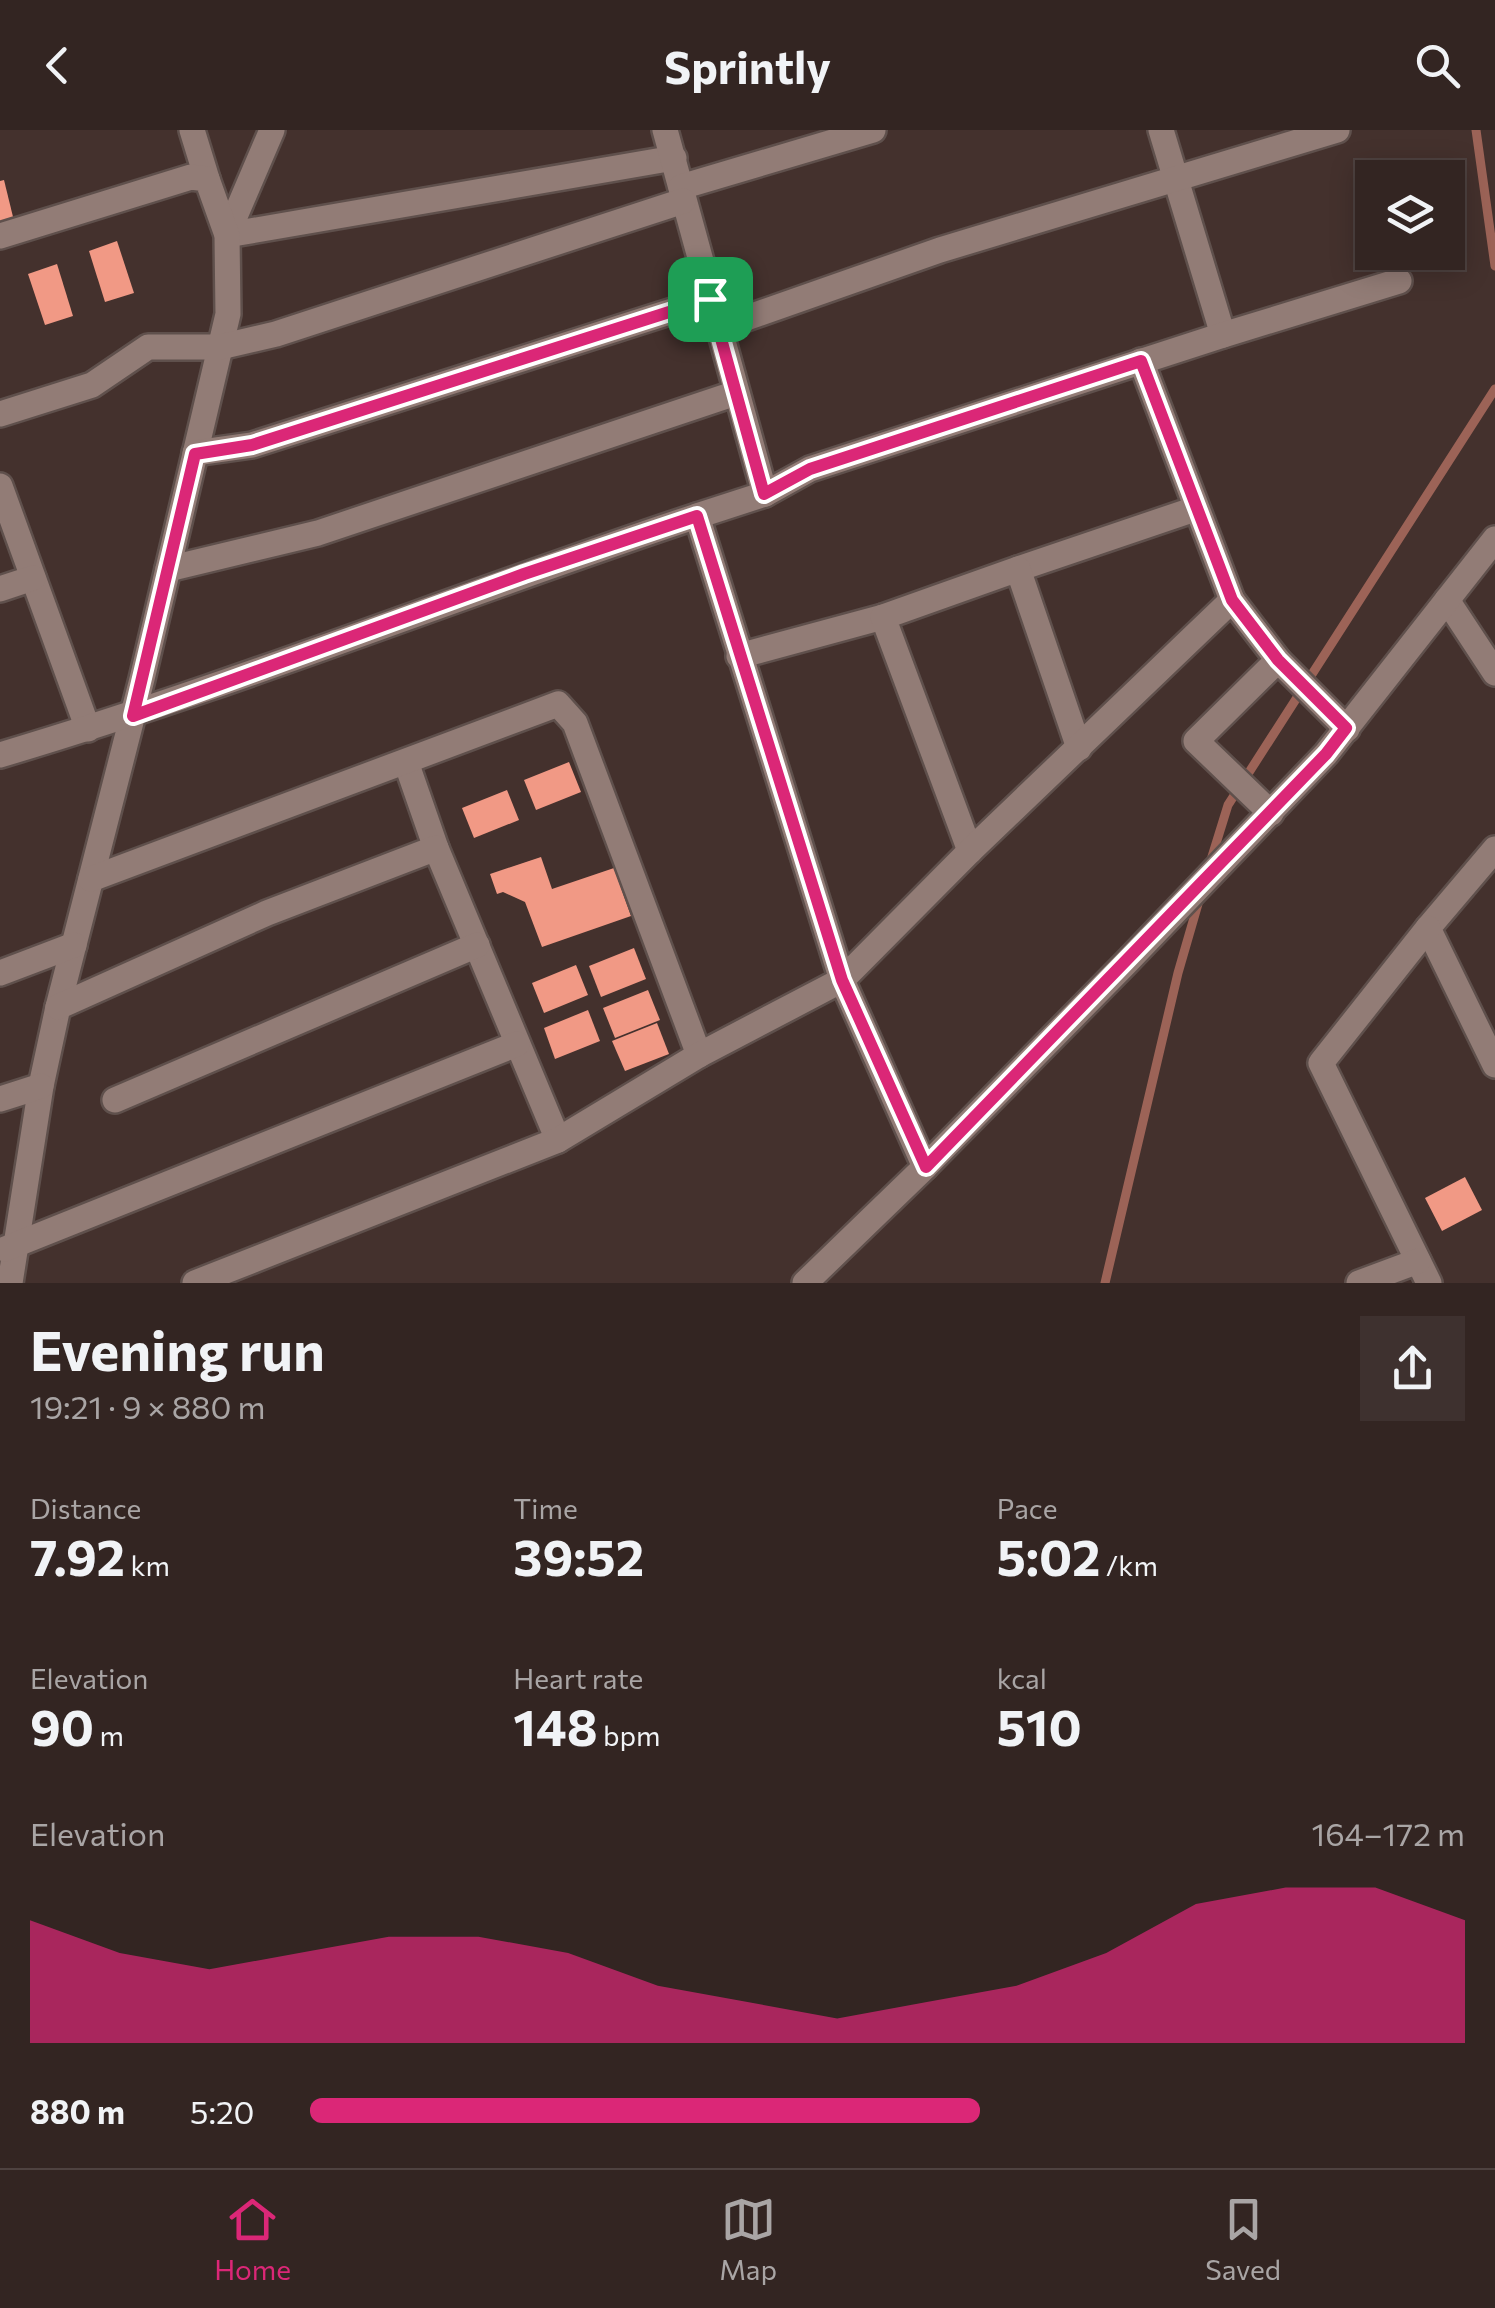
<!DOCTYPE html>
<meta charset="utf-8">
<style>
body{margin:0;font-family:Commissioner,sans-serif;background:#3e312f;color:#f1f3f6;height:100vh;display:flex;flex-direction:column;font-size:38px;white-space:nowrap}
*{box-sizing:border-box;margin:0}
p{font-size:32px;color:#a9a5a5}
.icon{flex:none;width:55px;height:55px;fill:none;stroke:currentColor;stroke-width:2;stroke-linecap:round;stroke-linejoin:round}
.map{position:relative;height:1153px;overflow:hidden}
.side{display:flex;flex-direction:column;background:#332522;flex:1}
.side>*{flex:none}
.controls{position:absolute;left:1355px;top:30px;display:grid;gap:20px}
.controls a{display:grid;place-items:center;width:110px;height:110px;border-radius:0px;background:#332522;box-shadow:0 5px 25px #0003,0 0 0 2px #4e4240;font-size:50px}
.pin{position:absolute;display:grid;place-items:center;width:85px;height:85px;color:#fff;margin:-42px;border-radius:20px;box-shadow:0 5px 15px #0006}
.round{display:grid;place-items:center;flex:none;width:105px;height:105px;border-radius:0px;background:#3e312f}
.overview{display:flex;align-items:center;justify-content:space-between;height:170px;padding:0 30px}
h1{font-size:55px;font-weight:700;line-height:75px}
.figures{display:grid;grid-template-columns:repeat(3,1fr);gap:15px;height:170px;padding:10px 30px}
.figures div{display:grid;align-content:center}
.figures b{font-size:50px;font-weight:700}
.figures small{font-size:28px;font-weight:400}
.figures p{font-size:28px}
.chart{height:280px;padding:20px 30px}
.chart p{display:flex;justify-content:space-between}
.chart svg{width:100%;height:180px;margin-top:10px;fill:#db2777;opacity:.7}
ul{padding:0 30px;list-style:none;font-size:32px}
li{display:grid;grid-template-columns:160px 120px 1fr;align-items:center;height:75px}
li i{height:25px;border-radius:12px;background:#db2777}
header{display:flex;justify-content:space-between;align-items:center;height:130px;padding:0 30px;background:#332522;font-size:45px;font-weight:700}
.dock{display:flex;justify-content:space-around;align-items:center;height:140px;border-top:2px solid #4e4240;background:#332522;font-size:28px;color:#a9a5a5}
.dock a{display:grid;justify-items:center;gap:5px}
.dock .selected{color:#db2777}
.map>svg:first-child{display:block}
.lines{fill:none;stroke-linecap:round;stroke-linejoin:round}
.stream{stroke:#9c6357;stroke-width:9}
.building{fill:#f19985}
.minor-casing{stroke:#5f504c;stroke-width:30}
.minor{stroke:#927c76;stroke-width:25}
.route-casing{stroke:#fff;stroke-width:20}
.route{stroke:#db2777;stroke-width:12}
</style>
<header><svg class="icon" aria-label="back" viewBox="0 0 24 24"><path d="M15 5l-7 7 7 7"/></svg>Sprintly<svg class="icon" aria-label="search" viewBox="0 0 24 24"><circle cx="10" cy="10" r="6"/><path d="M15 15l6 6"/></svg></header>
<div class="map">
<svg width="1495" height="1153" viewBox="0 0 1495 1153">
<rect width="100%" height="100%" fill="#44312d"/>
<g class="lines">
<g class="stream">
<polyline points="1476,0 1495,136"/>
<polyline points="1210,733 1228,675 1495,259"/>
<polyline points="1105,1153 1178,843 1200,767"/>
</g>
</g>
<g class="building">
<polygon points="4,50 15,95 0,99 0,51"/>
<polygon points="117,111 134,163 105,172 89,121"/>
<polygon points="57,134 73,186 45,195 28,144"/>
<polygon points="569,632 581,662 536,680 524,650"/>
<polygon points="507,660 519,690 474,708 462,678"/>
<polygon points="541,727 552,759 614,738 631,786 542,817 525,772 503,762 497,764 490,744"/>
<polygon points="634,818 646,849 601,867 589,836"/>
<polygon points="576,835 588,865 544,883 532,853"/>
<polygon points="648,860 660,890 615,908 603,878"/>
<polygon points="588,880 600,911 555,929 544,898"/>
<polygon points="657,893 669,924 625,941 612,911"/>
<polygon points="1465,1047 1482,1080 1442,1101 1425,1068"/>
</g>
<g class="lines">
<g class="minor-casing">
<g id="minor">
<polyline points="192,0 207,49"/>
<polyline points="272,0 227,105 674,28"/>
<polyline points="665,0 765,364 697,386 842,850 925,1037"/>
<polyline points="1161,0 1223,205"/>
<polyline points="681,57 873,0"/>
<polyline points="0,106 191,47 207,49 227,105 228,184 142,549 58,877 41,956 10,1153"/>
<polyline points="718,198 940,120 1337,0"/>
<polyline points="1141,231 1232,470 1278,530 1196,611 1271,683"/>
<polyline points="0,284 92,255 148,217 220,217 276,204 683,71"/>
<polyline points="195,323 252,315 710,169"/>
<polyline points="0,356 88,599"/>
<polyline points="765,364 810,339 1223,205 1399,151"/>
<polyline points="168,439 318,403 736,263"/>
<polyline points="1018,439 1195,379"/>
<polyline points="0,459 33,448"/>
<polyline points="1447,470 1495,543"/>
<polyline points="739,526 883,487"/>
<polyline points="1278,530 1347,599"/>
<path d="M0 625C236 555 464 463 697 386"/>
<polyline points="406,632 436,718"/>
<polyline points="1495,719 1428,798 1495,935"/>
<polyline points="970,721 883,487 1018,439 1079,618"/>
<polyline points="91,749 558,574 575,593 699,925"/>
<polyline points="1428,798 1321,933 1429,1153"/>
<polyline points="0,843 74,815"/>
<polyline points="58,877 267,783 436,718 558,1010"/>
<polyline points="0,969 41,956"/>
<polyline points="115,970 477,815"/>
<polyline points="5,1119 517,914"/>
<polyline points="195,1153 558,1010 699,925 842,850 970,721 1232,470"/>
<polyline points="805,1153 925,1037 1126,833 1326,624 1495,409"/>
<polyline points="1359,1153 1418,1131"/>
</g>
</g>
<use href="#minor" class="minor"/>
</g>
<g class="lines">
<g class="route-casing">
<polygon id="route" points="710,169 764,364 810,339 1141,231 1232,470 1278,530 1346,598 1326,624 926,1037 842,850 697,386 524,444 133,586 195,324 252,315"/>
</g>
<use href="#route" class="route"/>
</g>
</svg>
<div class="controls">
<a><svg class="icon" aria-label="layers" viewBox="0 0 24 24"><path d="M12 4l9 5-9 5-9-5zM3 14l9 5 9-5"/></svg></a>
</div>
<div class="pin" style="left:710px;top:169px;background:#1e9e55"><svg class="icon" aria-label="arrive" viewBox="0 0 24 24"><path d="M6 21V4h12l-3 4 3 4H6"/></svg></div>
</div>
<section class="side">
<div class="overview"><div><h1>Evening run</h1><p>19:21 · 9 × 880 m</p></div><a class="round"><svg class="icon" aria-label="share" viewBox="0 0 24 24"><path d="M12 15V3M7 8l5-5 5 5M5 13v7h14v-7"/></svg></a></div>
<div class="figures">
<div><p>Distance</p><b>7.92<small> km</small></b></div>
<div><p>Time</p><b>39:52</b></div>
<div><p>Pace</p><b>5:02<small> /km</small></b></div>
</div>
<div class="figures">
<div><p>Elevation</p><b>90<small> m</small></b></div>
<div><p>Heart rate</p><b>148<small> bpm</small></b></div>
<div><p>kcal</p><b>510</b></div>
</div>
<div class="chart"><p><span>Elevation</span>164–172 m</p>
<svg viewBox="0 0 160 44" preserveAspectRatio="none"><path d="M0 44V14L10 22L20 26L30 22L40 18L50 18L60 22L70 30L80 34L90 38L100 34L110 30L120 22L130 10L140 6L150 6L160 14V44z"/></svg>
</div>
<ul>
<li><b>880 m</b>5:20<i style="width:58%"></i></li>
</ul>
</section>
<nav class="dock">
<a class="selected"><svg class="icon" aria-label="home" viewBox="0 0 24 24"><path d="M3 11l9-7 9 7M6 9v11h12V9"/></svg>Home</a>
<a><svg class="icon" aria-label="map" viewBox="0 0 24 24"><path d="M3 6l6-2 6 2 6-2v14l-6 2-6-2-6 2zM9 4v14M15 6v14"/></svg>Map</a>
<a><svg class="icon" aria-label="saved" viewBox="0 0 24 24"><path d="M7 4h10v16l-5-4-5 4z"/></svg>Saved</a>
</nav>
